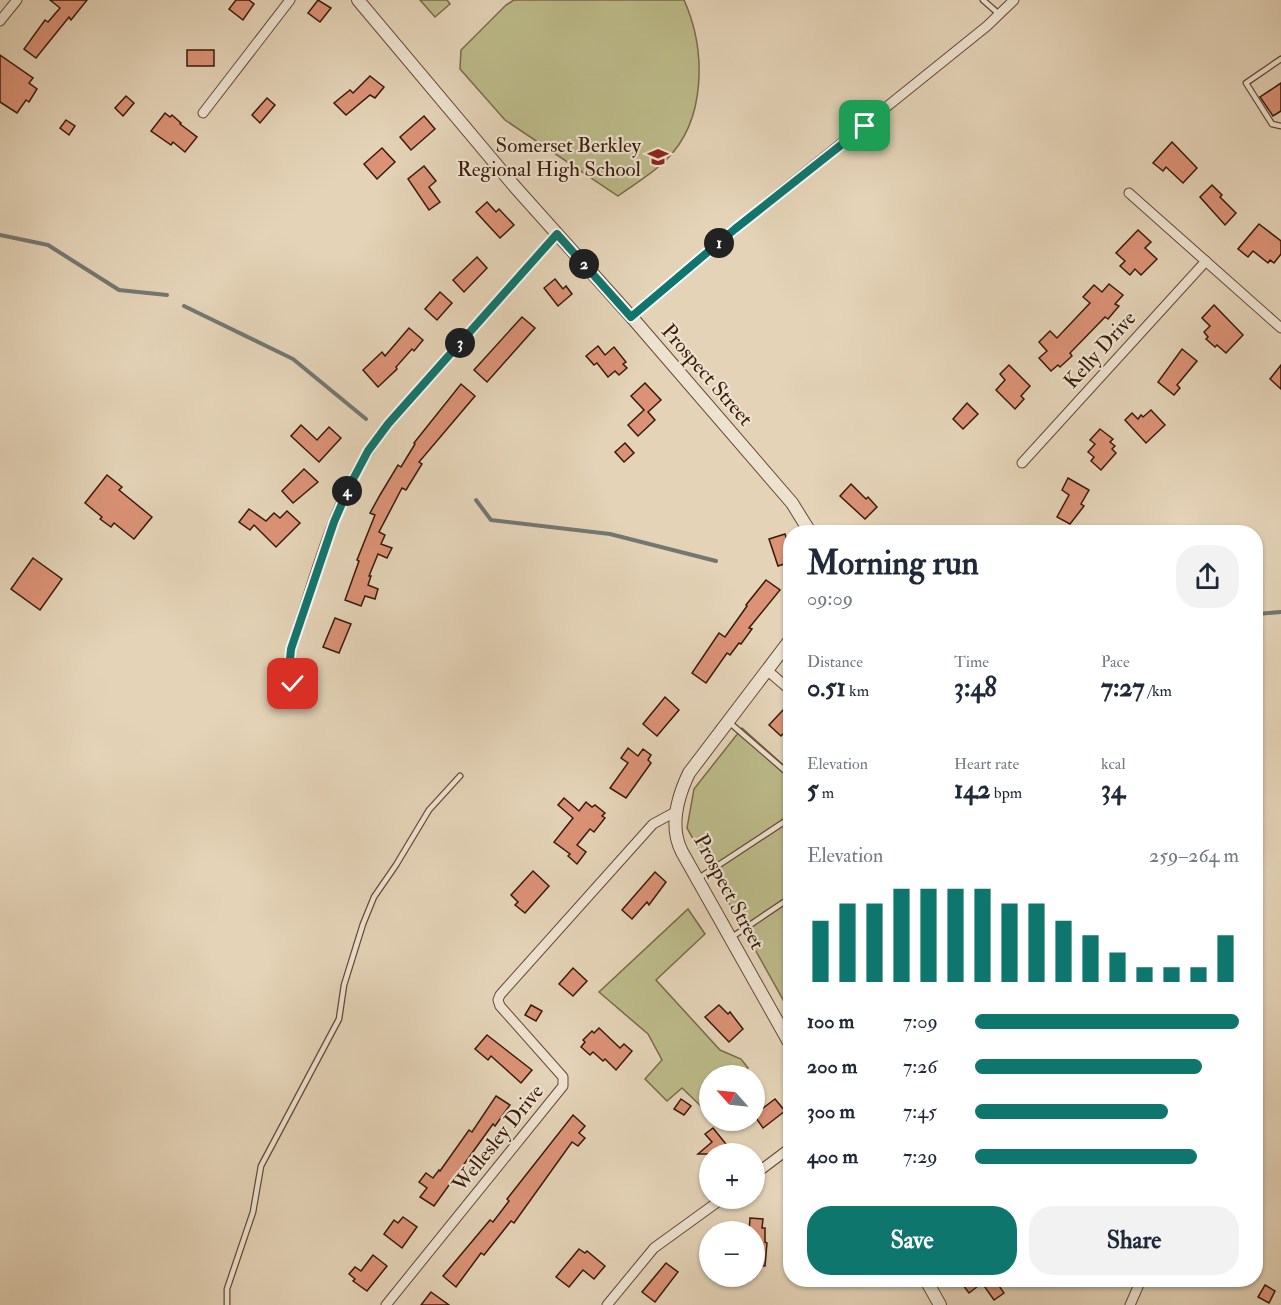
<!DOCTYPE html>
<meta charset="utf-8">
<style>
body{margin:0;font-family:"IM FELL Double Pica",serif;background:#f2f2f3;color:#1f2937;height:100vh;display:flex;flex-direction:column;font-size:22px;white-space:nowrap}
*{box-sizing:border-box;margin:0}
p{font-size:20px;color:#747a83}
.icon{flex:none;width:33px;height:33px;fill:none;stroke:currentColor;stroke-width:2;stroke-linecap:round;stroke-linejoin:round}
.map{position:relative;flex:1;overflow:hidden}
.panel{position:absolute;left:783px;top:525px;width:480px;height:762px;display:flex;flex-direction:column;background:#fff;border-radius:24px;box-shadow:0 2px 4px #0004}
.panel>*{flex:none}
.needle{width:39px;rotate:297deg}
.controls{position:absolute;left:699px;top:1065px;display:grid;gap:12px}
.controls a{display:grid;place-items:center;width:66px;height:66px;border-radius:50%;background:#fff;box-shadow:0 2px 4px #0004;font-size:30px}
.pin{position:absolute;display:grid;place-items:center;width:51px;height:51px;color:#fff;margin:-26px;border-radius:12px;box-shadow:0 3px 9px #0006}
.km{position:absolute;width:30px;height:30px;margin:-15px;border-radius:50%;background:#222;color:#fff;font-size:16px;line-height:30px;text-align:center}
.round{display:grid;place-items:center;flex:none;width:63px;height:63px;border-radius:24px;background:#f2f2f3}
.summary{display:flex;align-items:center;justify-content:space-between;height:102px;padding:0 24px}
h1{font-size:33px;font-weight:700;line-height:45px}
.metrics{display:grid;grid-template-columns:repeat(3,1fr);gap:9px;height:102px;padding:6px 24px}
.metrics div{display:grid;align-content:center}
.metrics b{font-size:26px;font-weight:700}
.metrics small{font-size:16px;font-weight:400}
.metrics p{font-size:16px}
.chart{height:168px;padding:12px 24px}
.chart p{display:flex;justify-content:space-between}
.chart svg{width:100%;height:108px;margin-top:6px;stroke:#0f766e;stroke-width:6}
.cta{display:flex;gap:12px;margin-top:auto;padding:12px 24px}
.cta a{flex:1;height:69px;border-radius:24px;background:#0f766e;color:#fff;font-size:24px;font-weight:700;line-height:69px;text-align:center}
.cta a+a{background:#f2f2f3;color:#1f2937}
ul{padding:0 24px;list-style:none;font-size:20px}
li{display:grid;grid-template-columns:96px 72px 1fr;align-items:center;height:45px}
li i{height:15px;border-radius:8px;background:#0f766e}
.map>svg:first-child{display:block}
.green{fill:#bcba89;stroke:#7a6a48;stroke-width:1.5}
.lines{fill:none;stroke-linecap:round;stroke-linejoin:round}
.stream{stroke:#737772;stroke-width:4}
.building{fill:#db9276;stroke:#391b08;stroke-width:1.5}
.service-casing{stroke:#644934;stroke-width:7}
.minor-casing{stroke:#644934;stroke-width:11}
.tertiary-casing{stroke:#644934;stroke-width:14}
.service{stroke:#ede2d0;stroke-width:4.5}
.minor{stroke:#ede2d0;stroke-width:9}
.tertiary{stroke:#ede2d0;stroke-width:12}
.route-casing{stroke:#fff;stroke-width:12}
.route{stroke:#0f766e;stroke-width:8}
.labels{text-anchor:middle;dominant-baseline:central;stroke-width:4.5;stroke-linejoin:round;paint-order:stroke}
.poi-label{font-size:21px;fill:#391b08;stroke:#ede2d0;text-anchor:end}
.street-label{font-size:21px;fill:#391b08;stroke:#ede2d0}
</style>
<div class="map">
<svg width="1281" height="1305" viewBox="0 0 1281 1305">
<rect width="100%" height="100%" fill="#e4d3b7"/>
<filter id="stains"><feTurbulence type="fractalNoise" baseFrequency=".00333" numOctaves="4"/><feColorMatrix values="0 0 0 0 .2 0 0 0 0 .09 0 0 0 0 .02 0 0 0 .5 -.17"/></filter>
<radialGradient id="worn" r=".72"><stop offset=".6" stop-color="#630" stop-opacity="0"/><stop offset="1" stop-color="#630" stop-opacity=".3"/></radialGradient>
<g class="green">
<polygon points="420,0 447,0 450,4 435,17"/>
<path d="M514 0H684C706 49 707 120 666 160 652 174 633 185 618 196L505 120 460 69 461 50 506 5Z"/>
<polygon points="742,728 790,771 790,1012 687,828 694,789"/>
<polygon points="688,909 705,934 656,980 720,1050 741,1059 748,1068 740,1075 710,1076 709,1106 705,1110 682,1088 667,1101 645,1079 662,1060 648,1034 599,992"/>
</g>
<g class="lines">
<g class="stream">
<polyline points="0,235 48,245 119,290 167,295"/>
<polyline points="184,306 293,359 366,419"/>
<polyline points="476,500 491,520 610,534 716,561"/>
<polyline points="1256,614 1281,612"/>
</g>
</g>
<g class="building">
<polygon points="50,0 87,0 71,20 69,17 36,58 24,49 45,20 48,22 60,8"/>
<polygon points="236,0 249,0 254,4 243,20 229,9"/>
<polygon points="318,0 331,8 320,22 308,13"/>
<rect x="187" y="50" width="27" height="16"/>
<polygon points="0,55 33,78 29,83 37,89 29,102 26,100 17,113 0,102"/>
<polygon points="370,76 384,87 375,98 370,95 346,115 334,103 350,90 353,93"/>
<polygon points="1281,83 1281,111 1273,116 1260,97"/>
<polygon points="126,96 134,103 123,116 115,108"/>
<polygon points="267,98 275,105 260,123 252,115"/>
<polygon points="165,113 170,117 172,115 181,123 180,124 197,137 185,152 173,142 171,145 151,131"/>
<polygon points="424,116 435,129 411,150 400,137"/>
<polygon points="66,120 75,126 69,135 60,128"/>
<polygon points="1172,142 1197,168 1183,183 1166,167 1163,171 1153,163"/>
<polygon points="382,148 395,162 377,179 364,164"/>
<polygon points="424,166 436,181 429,187 440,202 429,210 408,179"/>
<polygon points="1212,185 1222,195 1220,197 1236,213 1225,225 1200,197"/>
<polygon points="487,202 496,212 499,209 514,225 500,238 476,212"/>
<polygon points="1259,224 1281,241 1281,254 1274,263 1270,260 1268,263 1253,251 1248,257 1238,249"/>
<polygon points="1138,230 1151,242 1145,248 1157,259 1141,275 1135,269 1130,275 1120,266 1125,261 1116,253"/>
<polygon points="477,257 487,268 464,292 453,280"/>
<polygon points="555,279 563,289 566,286 572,294 558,306 544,288"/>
<polygon points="1109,284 1123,295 1115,304 1119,306 1108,319 1105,317 1070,353 1072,356 1060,367 1058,365 1051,371 1039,358 1047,351 1039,342 1050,331 1057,338 1090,303 1083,297 1094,285 1102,292"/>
<polygon points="440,292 452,303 437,320 425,309"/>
<polygon points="1214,305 1243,335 1226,353 1217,345 1215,347 1206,339 1208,337 1204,332 1210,326 1202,318"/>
<polygon points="522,317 535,328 487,382 474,370"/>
<polygon points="409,328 423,340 414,351 412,349 396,367 397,369 378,387 363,370 382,352 385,356"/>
<polygon points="598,346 605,355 614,347 626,362 623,364 627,368 619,375 615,371 608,377 597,363 594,365 586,356"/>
<polygon points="1182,349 1197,361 1177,385 1180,388 1174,395 1158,382"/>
<polygon points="1009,365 1030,386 1021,396 1024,399 1015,409 996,390 1005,380 1000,374"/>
<polygon points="1281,365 1281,389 1270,379"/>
<polygon points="645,383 661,400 648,412 655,420 638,436 628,425 644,410 631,396"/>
<polygon points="461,384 475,396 419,462 422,464 406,490 402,488 379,532 385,535 381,544 392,548 387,558 378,554 369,576 371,576 368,585 378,589 375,599 365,596 361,606 345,600 359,561 357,560 375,515 370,513 380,495 398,465 401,467 415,444 414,443"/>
<polygon points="967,403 978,414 963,429 953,419"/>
<polygon points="1151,410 1165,425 1146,443 1125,420 1132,413 1138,419 1141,415 1143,417"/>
<polygon points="301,425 317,440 329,427 341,438 319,462 291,436"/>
<polygon points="1100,429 1113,439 1110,442 1115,446 1112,449 1116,453 1101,470 1091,461 1094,457 1088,452 1095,444 1090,440"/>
<polygon points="625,443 634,453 624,462 615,452"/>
<polygon points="304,469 318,482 293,503 282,491"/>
<polygon points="107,475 122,487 119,490 152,517 134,539 114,523 111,527 100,519 102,517 85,503"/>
<polygon points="1068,478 1089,490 1081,504 1084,506 1070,524 1057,517 1069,495 1062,490"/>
<polygon points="851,484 866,499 868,497 877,507 865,519 840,496"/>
<polygon points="249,509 266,521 274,513 280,518 287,511 300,523 276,547 254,525 250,530 239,522"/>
<polygon points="785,534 790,549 790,562 778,566 769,539"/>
<polygon points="33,558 62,579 40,610 11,589"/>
<polygon points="766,580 780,590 749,628 752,629 741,644 739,643 730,655 727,653 706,683 692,673 719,633 725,637 747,606 746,605"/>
<polygon points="335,618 351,624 339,653 323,647"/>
<polygon points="665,697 679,710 657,736 643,724"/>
<polygon points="783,710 790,717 790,727 781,736 769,725"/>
<polygon points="628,748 638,756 643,749 651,755 648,760 651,763 626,798 610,788 628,763 621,758"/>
<polygon points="564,798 579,811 586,802 592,807 595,805 605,813 602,816 605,818 594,832 590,829 577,845 586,852 577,864 568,856 570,854 554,842 573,818 558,805"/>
<polygon points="533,871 549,886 525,913 515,905 518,902 511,895"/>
<polygon points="655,872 666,882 649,905 647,902 632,919 622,910"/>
<polygon points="573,968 587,981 573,996 559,984"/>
<polygon points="531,1005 542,1011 536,1021 525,1015"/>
<polygon points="719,1005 728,1014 730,1012 743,1029 729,1042 705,1017"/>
<polygon points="599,1028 620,1048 624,1044 632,1051 616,1070 605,1059 603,1061 593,1052 590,1055 581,1047 585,1042 583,1040 592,1031 594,1033"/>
<polygon points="487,1035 532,1070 521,1083 491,1056 488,1060 475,1049"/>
<polygon points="496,1096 510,1105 495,1126 493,1124 434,1206 420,1197 427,1188 419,1182 426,1173 433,1178 439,1170 440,1171 469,1130 472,1132"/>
<polygon points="681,1099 691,1106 684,1115 674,1109"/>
<polygon points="775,1099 785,1111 763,1128 754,1115"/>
<polygon points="573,1115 585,1126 579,1133 585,1138 578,1146 572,1142 514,1223 511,1221 484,1255 481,1253 456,1287 443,1276 490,1220 493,1222 509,1201 507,1199"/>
<polygon points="713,1128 734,1154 698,1154 712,1142 705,1134"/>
<polygon points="403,1217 417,1227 402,1248 384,1234 394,1220 398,1223"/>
<polygon points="750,1218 763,1219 762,1228 765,1228 765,1242 767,1243 765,1266 754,1265 754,1232 749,1232"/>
<polygon points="579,1249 585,1253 587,1251 605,1266 594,1279 583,1270 569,1287 556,1277"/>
<polygon points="373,1255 387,1266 367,1291 353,1281 355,1279 349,1274 355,1267 361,1271"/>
<polygon points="666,1263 678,1272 655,1302 642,1292"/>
<polygon points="959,1280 995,1280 1004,1293 994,1300 982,1283 969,1293"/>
<polygon points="1265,1285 1275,1291 1269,1303 1258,1297"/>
<polygon points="431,1292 449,1305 421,1305"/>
</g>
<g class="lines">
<g class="service-casing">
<g id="service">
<polyline points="983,0 999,14"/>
<polyline points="1281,59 1246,83 1272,124 1281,126"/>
<polyline points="730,723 790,775"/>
<polyline points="699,878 790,818"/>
<polyline points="732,937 790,898"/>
<polyline points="227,1305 227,1289 253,1212 261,1166 339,1019 344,985 363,924 374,897 396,865 429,810 460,776"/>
</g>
</g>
<g class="minor-casing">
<g id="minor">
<polyline points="0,21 17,0"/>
<polyline points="203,113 290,0"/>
<polyline points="1129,193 1281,328"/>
<polyline points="631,317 735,229 987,26 1014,0"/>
<polyline points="1022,463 1206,261"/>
<polyline points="768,671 790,690"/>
<path d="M293 684 289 670 291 649C317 572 336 488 388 424L557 234"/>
<polyline points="754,1175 790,1148"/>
<polyline points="386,1305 563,1086 563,1077 500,1006 498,1000 500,995 653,824 677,811"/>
<polyline points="607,1305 654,1248 723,1198"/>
<polyline points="1130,1305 1141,1280"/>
</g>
</g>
<g class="tertiary-casing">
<g id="tertiary">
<polyline points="358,0 516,188 635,321 792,503 810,532"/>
<path d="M790 640 689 773C678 796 669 827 682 852L790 1044"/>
<polyline points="926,1280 940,1305"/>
</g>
</g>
<use href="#service" class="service"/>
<use href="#minor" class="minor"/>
<use href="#tertiary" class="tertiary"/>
</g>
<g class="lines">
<g class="route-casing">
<polyline id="route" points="293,684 289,669 291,649 334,522 350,485 368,451 388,424 557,234 631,317 735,229 865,126"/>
</g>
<use href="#route" class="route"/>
</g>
<defs>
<g id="school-bare" transform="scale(1.62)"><path d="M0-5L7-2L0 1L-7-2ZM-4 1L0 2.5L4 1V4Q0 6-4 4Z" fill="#8f2418" stroke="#ede2d0" stroke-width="2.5" paint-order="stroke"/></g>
</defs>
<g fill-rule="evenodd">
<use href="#school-bare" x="658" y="157"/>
</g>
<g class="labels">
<g class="poi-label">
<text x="641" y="145">Somerset Berkley<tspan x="641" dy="24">Regional High School</tspan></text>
</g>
<g class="street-label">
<text transform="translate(1100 350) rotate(-48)">Kelly Drive</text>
<text transform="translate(707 375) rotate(49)">Prospect Street</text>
<text transform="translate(729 892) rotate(62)">Prospect Street</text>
<text transform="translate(498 1138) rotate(-51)">Wellesley Drive</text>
</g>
</g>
<rect width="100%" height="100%" filter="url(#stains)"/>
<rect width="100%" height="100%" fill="url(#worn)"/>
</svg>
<div class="controls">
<a><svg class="needle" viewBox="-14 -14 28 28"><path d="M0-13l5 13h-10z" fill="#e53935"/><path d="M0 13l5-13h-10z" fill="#747a83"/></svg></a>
<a>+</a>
<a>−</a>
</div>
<div class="pin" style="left:865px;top:126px;background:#1e9e55"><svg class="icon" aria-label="arrive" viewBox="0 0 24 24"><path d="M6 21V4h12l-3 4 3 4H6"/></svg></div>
<div class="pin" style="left:293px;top:684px;background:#d93025"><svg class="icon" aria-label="check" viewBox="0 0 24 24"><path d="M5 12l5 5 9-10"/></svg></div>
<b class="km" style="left:719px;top:243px">1</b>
<b class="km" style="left:584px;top:264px">2</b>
<b class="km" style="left:460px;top:343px">3</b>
<b class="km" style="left:347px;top:491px">4</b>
<section class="panel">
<div class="summary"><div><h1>Morning run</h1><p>09:09</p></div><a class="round"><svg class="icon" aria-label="share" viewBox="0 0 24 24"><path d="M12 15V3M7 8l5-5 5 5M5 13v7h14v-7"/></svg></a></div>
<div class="metrics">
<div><p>Distance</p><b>0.51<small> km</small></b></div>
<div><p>Time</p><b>3:48</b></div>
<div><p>Pace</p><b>7:27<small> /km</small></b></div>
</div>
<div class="metrics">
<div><p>Elevation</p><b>5<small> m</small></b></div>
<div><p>Heart rate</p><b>142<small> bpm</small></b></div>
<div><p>kcal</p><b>34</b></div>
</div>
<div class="chart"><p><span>Elevation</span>259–264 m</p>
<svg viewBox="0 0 160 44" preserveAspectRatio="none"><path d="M5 44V19M15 44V12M25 44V12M35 44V6M45 44V6M55 44V6M65 44V6M75 44V12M85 44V12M95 44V19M105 44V25M115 44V32M125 44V38M135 44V38M145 44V38M155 44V25"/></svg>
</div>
<ul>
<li><b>100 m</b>7:09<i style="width:100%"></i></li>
<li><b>200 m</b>7:26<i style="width:86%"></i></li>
<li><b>300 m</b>7:45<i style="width:73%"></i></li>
<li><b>400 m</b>7:29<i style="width:84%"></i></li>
</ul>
<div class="cta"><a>Save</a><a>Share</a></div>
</section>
</div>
